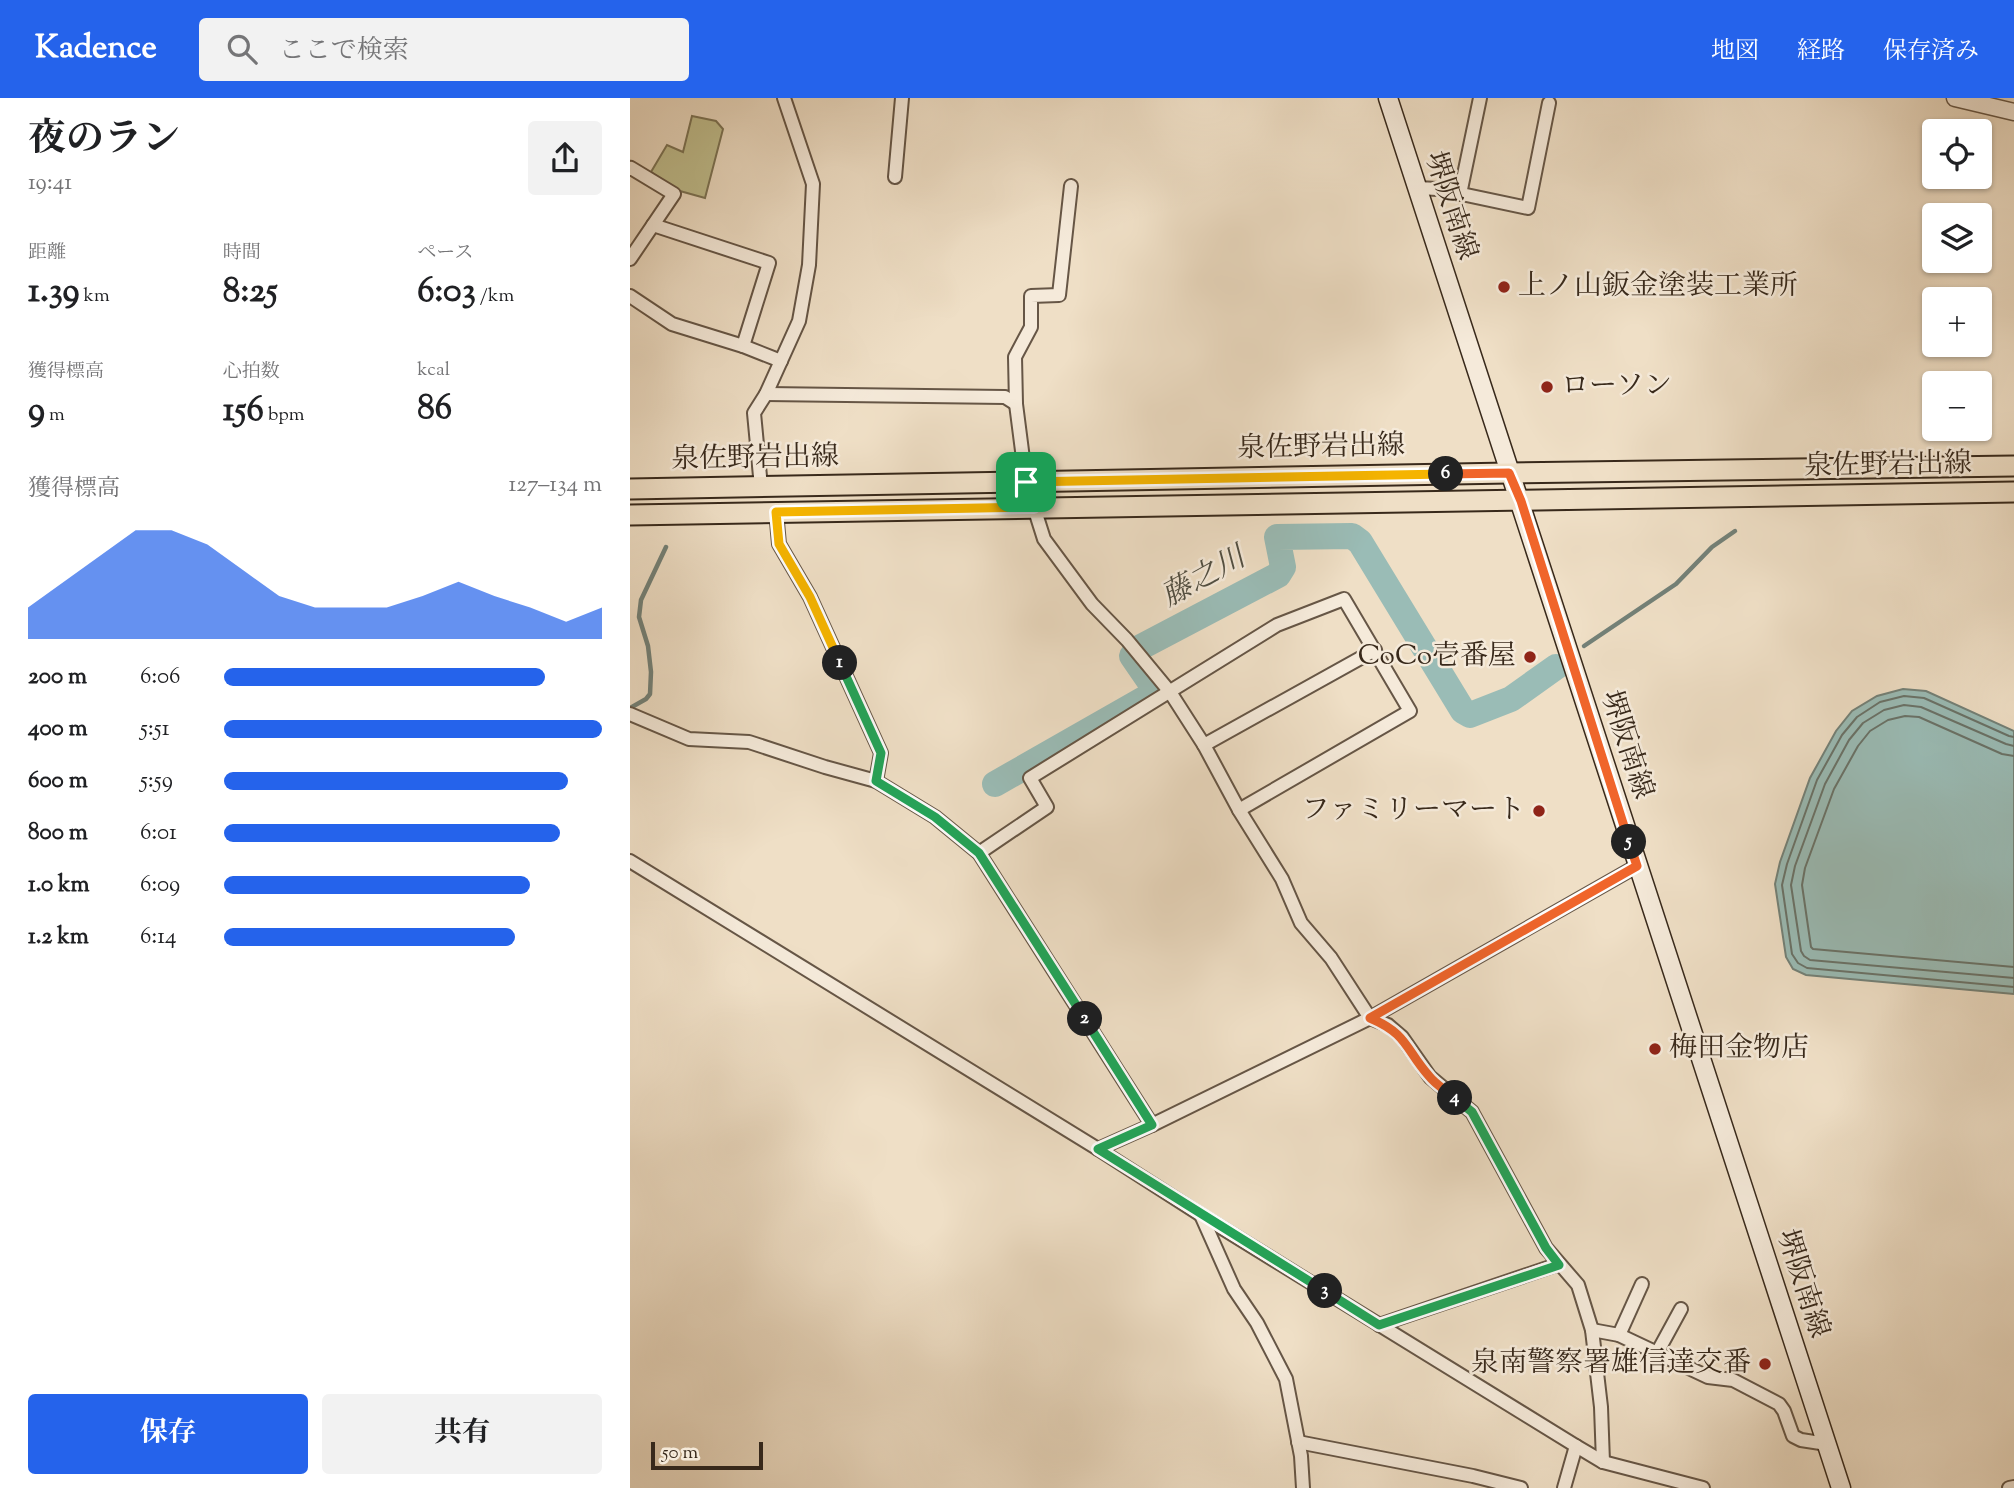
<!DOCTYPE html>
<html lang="ja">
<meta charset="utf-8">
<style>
body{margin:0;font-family:"Sorts Mill Goudy","Noto Serif JP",serif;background:#f2f2f2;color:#202124;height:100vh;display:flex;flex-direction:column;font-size:26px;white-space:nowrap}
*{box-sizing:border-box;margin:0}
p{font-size:23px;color:#757577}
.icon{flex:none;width:38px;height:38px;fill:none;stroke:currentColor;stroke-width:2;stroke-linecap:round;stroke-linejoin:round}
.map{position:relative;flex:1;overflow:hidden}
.panel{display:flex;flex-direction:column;background:#fff;width:630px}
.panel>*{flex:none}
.buttons{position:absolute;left:1292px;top:21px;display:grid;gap:14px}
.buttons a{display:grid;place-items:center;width:70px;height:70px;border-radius:7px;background:#fff;box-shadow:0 2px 5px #0004;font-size:35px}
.scale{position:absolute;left:21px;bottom:18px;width:112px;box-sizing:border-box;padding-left:7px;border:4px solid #38291b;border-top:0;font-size:19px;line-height:24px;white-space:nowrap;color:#38291b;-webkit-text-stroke:5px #f5eada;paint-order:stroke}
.pin{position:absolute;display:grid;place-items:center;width:60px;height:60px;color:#fff;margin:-30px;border-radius:14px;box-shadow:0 4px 10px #0006}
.km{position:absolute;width:35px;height:35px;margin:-18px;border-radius:50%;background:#222;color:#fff;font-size:19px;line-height:35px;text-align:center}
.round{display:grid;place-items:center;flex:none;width:74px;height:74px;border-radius:7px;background:#f2f2f2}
.summary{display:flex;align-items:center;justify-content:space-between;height:119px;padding:0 28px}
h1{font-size:38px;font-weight:700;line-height:52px}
.stats{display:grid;grid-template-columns:repeat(3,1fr);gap:10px;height:119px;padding:7px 28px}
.stats div{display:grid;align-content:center}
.stats b{font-size:35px;font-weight:700}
.stats small{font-size:19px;font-weight:400}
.stats p{font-size:19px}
.chart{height:196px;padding:14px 28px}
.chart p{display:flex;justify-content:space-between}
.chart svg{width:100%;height:126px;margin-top:7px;fill:#2563eb;opacity:.7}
.primary-button{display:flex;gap:14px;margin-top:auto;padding:14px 28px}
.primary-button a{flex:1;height:80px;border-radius:7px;background:#2563eb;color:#fff;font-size:28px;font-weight:700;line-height:80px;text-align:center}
.primary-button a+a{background:#f2f2f2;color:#202124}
ul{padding:0 28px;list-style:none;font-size:23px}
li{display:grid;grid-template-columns:112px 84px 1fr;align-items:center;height:52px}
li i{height:18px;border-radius:9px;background:#2563eb}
header{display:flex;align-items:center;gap:42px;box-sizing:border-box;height:98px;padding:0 35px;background:#2563eb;color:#fff}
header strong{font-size:33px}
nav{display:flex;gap:38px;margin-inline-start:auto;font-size:24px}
.search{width:490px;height:63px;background:#f2f2f2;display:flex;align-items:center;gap:18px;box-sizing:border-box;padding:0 24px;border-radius:7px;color:#757577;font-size:26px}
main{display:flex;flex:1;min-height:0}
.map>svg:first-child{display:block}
.green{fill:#c1c090;stroke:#7c7456;stroke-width:2}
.water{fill:#9abcb6;stroke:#738178;stroke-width:2}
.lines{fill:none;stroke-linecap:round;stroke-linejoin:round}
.shore{stroke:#697268;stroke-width:2}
.stream{stroke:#738178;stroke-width:4.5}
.river{stroke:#9abcb6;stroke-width:26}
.minor-casing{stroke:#665646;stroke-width:16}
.tertiary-casing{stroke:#665646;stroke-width:19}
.secondary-casing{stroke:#38291b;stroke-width:21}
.primary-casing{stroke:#38291b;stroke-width:23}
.minor{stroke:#f5eada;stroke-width:12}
.tertiary{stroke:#f5eada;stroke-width:16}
.secondary{stroke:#f5eada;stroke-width:18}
.primary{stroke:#efdfc6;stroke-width:19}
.split-1-casing{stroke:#fff;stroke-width:14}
.split-2-casing{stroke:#fff;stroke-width:14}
.split-3-casing{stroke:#fff;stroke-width:14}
.split-4-casing{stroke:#fff;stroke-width:14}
.split-5-casing{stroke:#fff;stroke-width:14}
.split-6-casing{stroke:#fff;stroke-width:14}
.split-7-casing{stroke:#fff;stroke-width:14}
.split-1{stroke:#f5b400;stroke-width:9}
.split-2{stroke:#22a559;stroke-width:9}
.split-3{stroke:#22a559;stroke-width:9}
.split-4{stroke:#22a559;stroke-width:9}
.split-5{stroke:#f0652b;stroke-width:9}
.split-6{stroke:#f0652b;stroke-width:9}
.split-7{stroke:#f5b400;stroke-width:9}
.poi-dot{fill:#8f2418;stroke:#f5eada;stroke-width:2.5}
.labels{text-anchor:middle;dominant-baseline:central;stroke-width:5;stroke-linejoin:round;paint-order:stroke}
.street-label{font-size:28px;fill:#38291b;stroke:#f5eada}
.poi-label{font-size:28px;fill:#38291b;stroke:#f5eada;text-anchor:start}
.water-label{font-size:30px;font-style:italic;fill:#504e42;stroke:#f5eada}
</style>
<header>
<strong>Kadence</strong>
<div class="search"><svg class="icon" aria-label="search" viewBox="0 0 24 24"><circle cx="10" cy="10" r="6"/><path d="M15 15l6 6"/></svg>ここで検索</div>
<nav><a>地図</a><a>経路</a><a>保存済み</a></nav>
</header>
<main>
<section class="panel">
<div class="summary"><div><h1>夜のラン</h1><p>19:41</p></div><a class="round"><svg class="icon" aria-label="share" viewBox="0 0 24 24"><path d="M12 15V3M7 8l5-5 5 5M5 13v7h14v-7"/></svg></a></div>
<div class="stats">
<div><p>距離</p><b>1.39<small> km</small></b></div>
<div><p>時間</p><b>8:25</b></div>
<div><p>ペース</p><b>6:03<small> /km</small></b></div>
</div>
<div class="stats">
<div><p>獲得標高</p><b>9<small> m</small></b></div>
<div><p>心拍数</p><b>156<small> bpm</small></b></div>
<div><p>kcal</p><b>86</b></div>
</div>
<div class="chart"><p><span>獲得標高</span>127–134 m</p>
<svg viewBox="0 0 160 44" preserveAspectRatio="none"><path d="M0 44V33L10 24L20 15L30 6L40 6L50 11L60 20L70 29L80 33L90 33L100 33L110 29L120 24L130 29L140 33L150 38L160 33V44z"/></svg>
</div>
<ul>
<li><b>200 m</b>6:06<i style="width:85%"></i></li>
<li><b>400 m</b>5:51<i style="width:100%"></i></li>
<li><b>600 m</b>5:59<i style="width:91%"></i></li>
<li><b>800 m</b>6:01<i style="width:89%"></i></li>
<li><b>1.0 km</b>6:09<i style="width:81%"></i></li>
<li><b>1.2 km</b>6:14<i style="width:77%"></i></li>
</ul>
<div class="primary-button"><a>保存</a><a>共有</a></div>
</section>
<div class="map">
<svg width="1384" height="1390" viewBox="0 0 1384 1390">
<rect width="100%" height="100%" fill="#efdfc6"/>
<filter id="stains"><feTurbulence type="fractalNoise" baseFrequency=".00286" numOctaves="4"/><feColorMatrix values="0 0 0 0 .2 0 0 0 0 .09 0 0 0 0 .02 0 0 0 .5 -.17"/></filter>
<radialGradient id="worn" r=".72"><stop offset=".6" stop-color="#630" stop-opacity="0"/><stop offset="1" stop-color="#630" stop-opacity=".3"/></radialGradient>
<polygon class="green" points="62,18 86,23 93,31 75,100 50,93 21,74 37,47 53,54"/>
<polygon class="water" points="1273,591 1296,593 1384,633 1384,896 1176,877 1163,871 1156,859 1145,786 1150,764 1180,680 1206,633 1222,613 1247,598"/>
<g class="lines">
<g class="shore">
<polyline points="1384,639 1379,638 1294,600 1274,598 1250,604 1227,619 1212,637 1187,682 1157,766 1152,787 1162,856 1168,865 1177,870 1384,889"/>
<polyline points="1384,648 1376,646 1291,609 1274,607 1254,612 1233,625 1219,642 1195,686 1165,768 1161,787 1171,853 1174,858 1180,862 1384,880"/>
<polyline points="1384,658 1372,656 1289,619 1275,618 1258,622 1240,633 1228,648 1204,691 1175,770 1172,787 1181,849 1183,851 1384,869"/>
</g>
<g class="stream">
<polyline points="954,548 1046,486 1082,449 1105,433"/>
<polyline points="0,610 16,601 20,596 21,574 18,548 9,519 11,502 36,449"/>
</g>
<polyline class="river" points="365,686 521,597 524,590 502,558 511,549 648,477 653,469 647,439 722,438 730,444 833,613 840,617 881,601 926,569"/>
<g class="minor-casing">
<g id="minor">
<polyline points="0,71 1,70 44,96 0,161"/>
<polyline points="265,79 272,0"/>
<polyline points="441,88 429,197 401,198 401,229 385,259 386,306 396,384 414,441 462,506 497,542 540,594 574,647 609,712 652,781 671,825 701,860 740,920 758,927 772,939 800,979 842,1014 916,1150 948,1187 962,1232 971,1309 973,1364"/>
<polyline points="787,90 808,91 898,110 919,5"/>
<polyline points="830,96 850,0"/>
<polyline points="23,127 139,165 113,248"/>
<polyline points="0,198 42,226 113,248 151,263"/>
<polyline points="136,296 375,299 386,306"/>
<polyline points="131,389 124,315 136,296 169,223 179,167 183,86 154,0"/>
<polyline points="146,413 149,446 180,499 251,655 246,683"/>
<polyline points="0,616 59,641 119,644 195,669 246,683 305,719 349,755 522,1027"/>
<polyline points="574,647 745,552"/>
<polyline points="349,755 417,709 400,680 647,527 714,501 780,613 609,712"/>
<polyline points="0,763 468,1051 571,1117 946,1348 973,1364 1073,1390"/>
<polyline points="468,1051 522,1027 740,920 1007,768"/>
<polyline points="571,1117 604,1191 627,1225 656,1281 671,1358 673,1390"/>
<polyline points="749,1227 929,1166"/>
<polyline points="962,1232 989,1237 1078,1279 1103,1282 1149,1306 1154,1313 1163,1338 1171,1342 1197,1346"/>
<polyline points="989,1237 1012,1186"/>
<polyline points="1027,1255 1051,1211"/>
<polyline points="668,1344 843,1378 891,1390"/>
<polyline points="934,1390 946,1348"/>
<polyline points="1379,1390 1384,1389"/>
</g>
</g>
<g class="tertiary-casing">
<polyline id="tertiary" points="1325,0 1384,14"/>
</g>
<g class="secondary-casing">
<polyline id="secondary" points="758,0 1211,1390"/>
</g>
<g class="primary-casing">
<g id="primary">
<polyline points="0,391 879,375 1384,368"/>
<polyline points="0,417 1384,394"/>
</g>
</g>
<use href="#minor" class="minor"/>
<use href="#tertiary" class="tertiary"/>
<use href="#secondary" class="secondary"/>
<use href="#primary" class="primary"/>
</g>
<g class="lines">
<g class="split-1-casing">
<polyline id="split-1" points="210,565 180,499 149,446 146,414 404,409 396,384"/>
</g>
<g class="split-2-casing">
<polyline id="split-2" points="210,565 251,655 246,683 305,719 349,755 455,921"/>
</g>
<g class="split-3-casing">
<polyline id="split-3" points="455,921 522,1027 468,1051 695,1193"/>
</g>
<g class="split-4-casing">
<polyline id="split-4" points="695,1193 749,1227 929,1167 916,1150 842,1014 825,1000"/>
</g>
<g class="split-5-casing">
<path id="split-5" d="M825 1000C817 993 806 987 799 978 775 951 778 936 740 920L1007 768 999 744"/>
</g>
<g class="split-6-casing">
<polyline id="split-6" points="816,376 879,375 891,403 999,744"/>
</g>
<g class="split-7-casing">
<polyline id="split-7" points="396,384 816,376"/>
</g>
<use href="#split-1" class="split-1"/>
<use href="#split-2" class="split-2"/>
<use href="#split-3" class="split-3"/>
<use href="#split-4" class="split-4"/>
<use href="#split-5" class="split-5"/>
<use href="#split-6" class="split-6"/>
<use href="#split-7" class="split-7"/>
</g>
<g class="poi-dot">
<circle cx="874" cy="189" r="7"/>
<circle cx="917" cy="289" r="7"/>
<circle cx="900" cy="559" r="7"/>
<circle cx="909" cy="713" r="7"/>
<circle cx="1025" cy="951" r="7"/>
<circle cx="1135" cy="1266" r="7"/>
</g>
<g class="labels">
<g class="street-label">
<text transform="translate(820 108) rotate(72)">堺阪南線</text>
<text transform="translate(691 350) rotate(-1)">泉佐野岩出線</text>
<text transform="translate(125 361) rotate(-1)">泉佐野岩出線</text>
<text transform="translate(1258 368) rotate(-1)">泉佐野岩出線</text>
<text transform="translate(996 647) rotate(72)">堺阪南線</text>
<text transform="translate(1172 1186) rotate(72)">堺阪南線</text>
</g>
<g class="poi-label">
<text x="888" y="189">上ノ山鈑金塗装工業所</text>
<text x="931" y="289">ローソン</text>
<text x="886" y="559" text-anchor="end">CoCo壱番屋</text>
<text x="895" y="713" text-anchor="end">ファミリーマート</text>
<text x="1039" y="951">梅田金物店</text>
<text x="1121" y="1266" text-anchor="end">泉南警察署雄信達交番</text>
</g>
<g class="water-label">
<text transform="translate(574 480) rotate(-29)">藤之川</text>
</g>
</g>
<rect width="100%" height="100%" filter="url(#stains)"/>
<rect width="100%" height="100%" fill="url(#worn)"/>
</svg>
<div class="buttons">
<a><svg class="icon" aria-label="locate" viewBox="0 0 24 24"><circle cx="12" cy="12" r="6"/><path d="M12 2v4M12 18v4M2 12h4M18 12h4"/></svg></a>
<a><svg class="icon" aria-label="layers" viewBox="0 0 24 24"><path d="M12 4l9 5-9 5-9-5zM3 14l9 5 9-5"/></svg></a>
<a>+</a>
<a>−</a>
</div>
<div class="scale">50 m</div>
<div class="pin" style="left:396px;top:384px;background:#1e9e55"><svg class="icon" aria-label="arrive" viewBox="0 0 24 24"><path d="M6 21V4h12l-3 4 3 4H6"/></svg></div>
<b class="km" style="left:210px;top:565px">1</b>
<b class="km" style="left:455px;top:921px">2</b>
<b class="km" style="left:695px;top:1193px">3</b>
<b class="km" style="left:825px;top:1000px">4</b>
<b class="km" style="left:999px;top:744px">5</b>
<b class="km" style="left:816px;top:376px">6</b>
</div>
</main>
